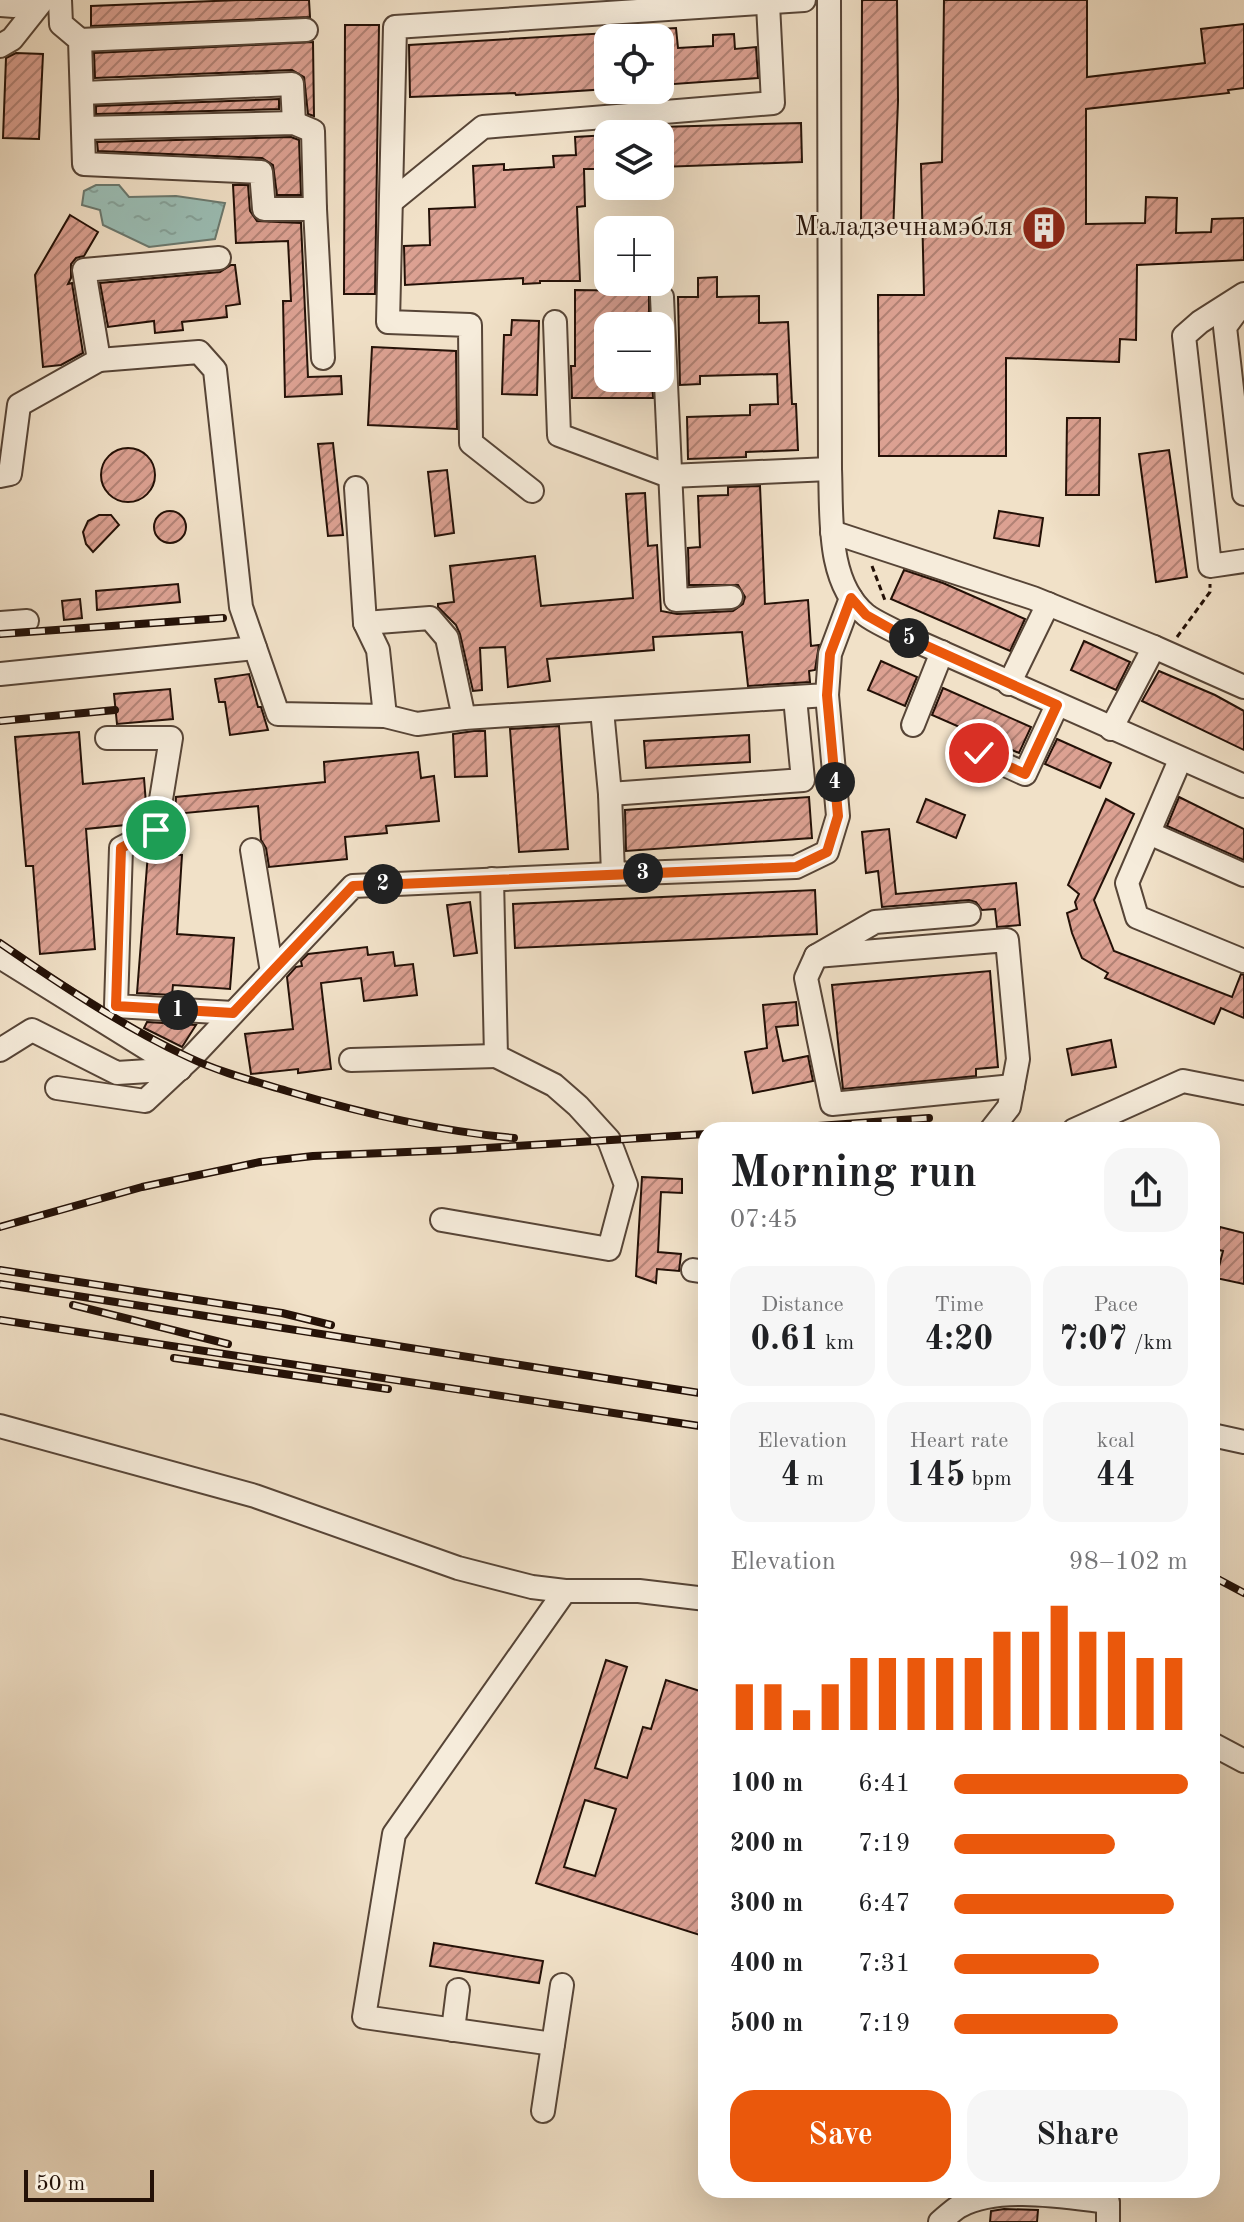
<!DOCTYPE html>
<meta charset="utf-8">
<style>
body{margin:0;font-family:"Old Standard TT",serif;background:#f6f6f6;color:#202124;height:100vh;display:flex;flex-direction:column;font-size:30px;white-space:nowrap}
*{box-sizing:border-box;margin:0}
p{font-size:26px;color:#757577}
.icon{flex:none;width:44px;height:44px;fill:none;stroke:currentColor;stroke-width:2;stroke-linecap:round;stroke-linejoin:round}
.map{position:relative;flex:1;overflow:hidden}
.side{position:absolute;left:698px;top:1122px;width:522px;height:1076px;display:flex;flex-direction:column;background:#fff;border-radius:24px;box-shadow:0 8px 32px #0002}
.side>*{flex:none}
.buttons{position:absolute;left:594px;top:24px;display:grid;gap:16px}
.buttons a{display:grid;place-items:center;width:80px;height:80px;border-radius:16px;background:#fff;box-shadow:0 8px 32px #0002;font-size:40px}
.scale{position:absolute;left:24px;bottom:20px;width:130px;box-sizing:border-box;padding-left:8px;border:4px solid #241107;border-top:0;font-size:22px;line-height:28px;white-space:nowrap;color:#241107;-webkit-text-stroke:6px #f6ecdb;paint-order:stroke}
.pin{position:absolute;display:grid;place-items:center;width:68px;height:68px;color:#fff;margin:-34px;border:4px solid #fff;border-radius:50%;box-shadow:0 2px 8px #0007}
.km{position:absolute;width:40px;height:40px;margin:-20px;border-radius:50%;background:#222;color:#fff;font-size:22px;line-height:40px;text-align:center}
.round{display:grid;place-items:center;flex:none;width:84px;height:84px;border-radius:24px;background:#f6f6f6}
.head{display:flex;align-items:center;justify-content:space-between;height:136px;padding:0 32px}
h1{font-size:44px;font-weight:700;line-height:60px}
.metrics{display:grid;grid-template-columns:repeat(3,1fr);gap:12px;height:136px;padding:8px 32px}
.metrics div{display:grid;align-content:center;border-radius:20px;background:#f6f6f6;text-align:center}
.metrics b{font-size:34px;font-weight:700}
.metrics small{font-size:22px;font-weight:400}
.metrics p{font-size:22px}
.chart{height:224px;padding:16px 32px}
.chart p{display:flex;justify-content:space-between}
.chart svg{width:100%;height:144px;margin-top:8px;stroke:#ea580c;stroke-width:6}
.primary-button{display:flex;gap:16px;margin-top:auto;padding:16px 32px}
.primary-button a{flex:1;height:92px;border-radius:24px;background:#ea580c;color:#fff;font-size:32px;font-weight:700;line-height:92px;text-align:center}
.primary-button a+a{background:#f6f6f6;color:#202124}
ul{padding:0 32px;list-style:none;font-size:26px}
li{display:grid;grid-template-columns:128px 96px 1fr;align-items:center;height:60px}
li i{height:20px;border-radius:10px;background:#ea580c}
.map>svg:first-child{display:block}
.water{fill:url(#water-ripples);stroke:#6b796f;stroke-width:2}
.building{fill:url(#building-hatch);stroke:#241107;stroke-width:2;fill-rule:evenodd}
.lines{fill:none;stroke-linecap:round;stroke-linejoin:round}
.minor-casing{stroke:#574537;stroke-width:26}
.path{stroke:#241107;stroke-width:3;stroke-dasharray:6 4;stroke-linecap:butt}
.minor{stroke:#f6ecdb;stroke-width:22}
.rail-casing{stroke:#241107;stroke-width:8}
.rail{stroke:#f6ecdb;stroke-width:5;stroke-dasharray:15;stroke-linecap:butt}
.route-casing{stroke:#fff;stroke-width:16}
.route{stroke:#ea580c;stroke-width:10}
.labels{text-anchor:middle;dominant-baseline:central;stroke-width:6;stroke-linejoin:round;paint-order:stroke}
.poi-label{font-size:28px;fill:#241107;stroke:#f6ecdb;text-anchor:end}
</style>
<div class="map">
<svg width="1244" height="2222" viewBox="0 0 1244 2222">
<defs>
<pattern id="water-ripples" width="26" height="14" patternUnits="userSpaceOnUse" patternTransform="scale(2)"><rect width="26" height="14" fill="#9bbeb5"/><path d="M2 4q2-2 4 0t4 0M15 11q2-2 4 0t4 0" fill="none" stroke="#85a29a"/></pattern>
<pattern id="building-hatch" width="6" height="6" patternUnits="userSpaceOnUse" patternTransform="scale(2)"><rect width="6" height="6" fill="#dca192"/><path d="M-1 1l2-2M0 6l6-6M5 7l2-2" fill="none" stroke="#b28275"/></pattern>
</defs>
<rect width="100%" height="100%" fill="#f1e1c8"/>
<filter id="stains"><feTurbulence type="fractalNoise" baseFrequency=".0025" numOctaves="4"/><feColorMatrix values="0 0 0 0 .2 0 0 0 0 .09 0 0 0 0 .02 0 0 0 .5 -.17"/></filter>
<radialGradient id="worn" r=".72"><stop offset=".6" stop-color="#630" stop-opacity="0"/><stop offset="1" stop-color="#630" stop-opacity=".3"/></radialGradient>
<polygon class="water" points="96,185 119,185 129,197 176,196 225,203 215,239 149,247 103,225 100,210 82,205 84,191"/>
<g class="building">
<polygon points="239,0 309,0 310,17 91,26 91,6"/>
<polygon points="862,0 897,0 898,101 893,234 861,233"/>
<polygon points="944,0 1087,0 1087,77 1205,63 1201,29 1244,24 1244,88 1228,90 1229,93 1086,109 1086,224 1145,223 1146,197 1177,198 1176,233 1211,232 1212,219 1244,218 1244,260 1137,265 1136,340 1120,339 1119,362 1006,358 1006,456 879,456 878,295 924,295 921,164 942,162"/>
<polygon points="345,25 379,25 375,294 344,294"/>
<polygon points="676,28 678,48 713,46 713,35 734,34 735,49 756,47 758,78 660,85 660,29"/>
<polygon points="608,33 608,89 516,95 515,93 410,97 409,45"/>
<polygon points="313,42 314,116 308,114 304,77 292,70 95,78 94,53"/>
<polygon points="16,53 43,54 39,139 3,138 6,58"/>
<polygon points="279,99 279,109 96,114 96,106"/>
<polygon points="801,123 802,162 660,167 660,127"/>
<polygon points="608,135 608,169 584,169 585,206 577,207 580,281 540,281 540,283 523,284 523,278 405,285 404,246 430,245 429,209 475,207 473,166 504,164 504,170 554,167 553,156 576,155 575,137"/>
<polygon points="291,137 299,140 301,195 277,195 273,165 262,158 98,151 97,142"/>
<polygon points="233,185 248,185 250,211 257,221 301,223 308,377 341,376 342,394 285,397 283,301 291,301 288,241 236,243"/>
<polygon points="70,215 98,232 84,256 76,258 71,264 71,278 68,284 72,283 83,353 61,365 43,367 35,275"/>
<polygon points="231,265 235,265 240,304 226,306 227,317 182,322 183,330 155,333 154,321 108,327 100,283 220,272"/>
<polygon points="717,277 717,297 759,296 759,323 788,322 792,404 796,404 798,450 746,452 746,457 688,459 687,417 750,415 750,405 778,404 777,374 700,376 700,384 680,385 678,297 698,297 698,278"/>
<polygon points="575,290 649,291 649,326 608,326 608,378 652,378 653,398 572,398 571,366 575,366"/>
<polygon points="512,320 539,321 537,395 502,394 504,335 511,335"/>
<polygon points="372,347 456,351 457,429 368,425"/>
<polygon points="1067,418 1100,418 1099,495 1066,495"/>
<polygon points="333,443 343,535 328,536 318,444"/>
<circle cx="128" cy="475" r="27"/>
<polygon points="1169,450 1187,577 1156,582 1139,454"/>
<polygon points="447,470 454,533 435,536 428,472"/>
<polygon points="760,486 765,604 808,600 811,646 819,645 815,670 809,671 810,682 748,686 742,632 653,637 654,650 547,659 550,681 508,687 505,647 480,648 482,690 473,691 460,634 456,625 438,607 438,604 454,602 450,566 535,556 541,606 633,598 626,494 645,493 648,546 657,545 661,611 677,614 733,611 743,604 745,597 738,585 689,585 688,548 700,547 698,496 728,495 728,487"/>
<polygon points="999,511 1043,518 1039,546 994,538"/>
<circle cx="170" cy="527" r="16"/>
<polygon points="99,515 111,515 119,525 93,552 86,544 83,532 88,521"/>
<polygon points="904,570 943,583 1025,619 1010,651 891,599"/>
<polygon points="178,584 180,602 97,610 96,591"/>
<polygon points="80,599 82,618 64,620 62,601"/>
<polygon points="1084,641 1130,662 1116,690 1071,670"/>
<polygon points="881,661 917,677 905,706 868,690"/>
<polygon points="1159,671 1215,695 1244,711 1244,750 1142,701"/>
<polygon points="249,674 258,707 261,707 268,730 230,735 225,702 219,702 215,679"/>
<polygon points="943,688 1031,727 1019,753 932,715"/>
<polygon points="170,689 173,719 117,724 114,694"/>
<polygon points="559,726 568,849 519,852 510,729"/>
<polygon points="474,731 485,731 487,776 455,777 453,734"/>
<polygon points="79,732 83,784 144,778 146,804 143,821 136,824 86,829 95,949 40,954 33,866 26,866 15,737"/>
<polygon points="749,735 750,762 646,768 644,741"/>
<polygon points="1057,739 1111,763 1100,788 1045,764"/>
<polygon points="418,752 421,778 434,776 439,821 386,826 387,833 345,837 347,859 269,867 266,848 261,840 258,806 175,814 176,797 325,782 324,762"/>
<polygon points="809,797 812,838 626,851 625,810"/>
<polygon points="1179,797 1244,829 1244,860 1167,826"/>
<polygon points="926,799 965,815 956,838 917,822"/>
<polygon points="1106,799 1134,814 1094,900 1114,951 1232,997 1241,974 1244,975 1244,1018 1221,1008 1214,1024 1105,978 1108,973 1082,958 1072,933 1067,913 1077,909 1075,902 1079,894 1068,885"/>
<polygon points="889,829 896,894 1016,883 1020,925 997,927 995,909 982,910 976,902 969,900 882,907 878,871 866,873 862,832"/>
<polygon points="148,853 182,855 177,934 234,938 230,989 173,985 172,995 137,993"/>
<polygon points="815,890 817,934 515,948 513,904"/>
<polygon points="470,902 477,953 454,956 447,905"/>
<polygon points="367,947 368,955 393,952 395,966 413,964 417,995 364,1001 361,978 321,983 331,1069 298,1073 298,1069 251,1074 245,1034 293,1029 287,977 296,967 302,966 301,961 308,954"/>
<polygon points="990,971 998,1067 976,1069 976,1076 843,1089 832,985"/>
<polygon points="796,1002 798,1025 776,1027 783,1061 808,1056 813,1081 753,1093 745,1052 767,1048 763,1005"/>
<polygon points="147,1022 196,1025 182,1047 144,1028"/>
<polygon points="1111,1040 1116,1067 1072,1075 1067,1049"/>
<polygon points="642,1177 682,1179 682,1193 661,1192 658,1252 681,1254 679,1271 657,1269 656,1283 636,1276"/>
<polygon points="1220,1227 1244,1233 1244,1284 1216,1278 1223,1251 1215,1249"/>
<path d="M606 1660 627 1667 595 1768 627 1778 643 1727 651 1729 666 1680 706 1693V1937L536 1883ZM585 1800 616 1809 595 1876 564 1867Z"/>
<polygon points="434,1943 543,1961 539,1983 430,1966"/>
<polygon points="1004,2209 1038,2210 1037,2222 990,2222 991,2211"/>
</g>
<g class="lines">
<g class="minor-casing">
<g id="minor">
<polyline points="60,0 61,24 80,40 84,164 261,172 264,209 315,209 323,358"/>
<path d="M829 0 830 469C832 516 826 582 866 615 875 622 888 627 898 633L1244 786"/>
<polyline points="0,5 14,6 25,0"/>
<polyline points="80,40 306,30"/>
<polyline points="0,46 12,39 43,0"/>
<polyline points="83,93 292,84 294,123"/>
<polyline points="84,128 294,123 313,131 315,209"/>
<polyline points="391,202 483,127 773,103 768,4"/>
<polyline points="219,258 84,270 99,360 199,352 215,370 241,607 278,714 385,716 378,650 365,623 356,488"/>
<polyline points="1244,294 1200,322 1184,336 1210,566 1244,561"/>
<polyline points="662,297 676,600 731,597"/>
<polyline points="1244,301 1225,327 1244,494"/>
<polyline points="555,322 559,435 669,476 830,469"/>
<polyline points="0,476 10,474 19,405 99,360"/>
<polyline points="532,491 471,443 470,325 388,322 395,27 804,0"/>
<polyline points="832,532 1033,598 1154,647 1111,729"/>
<polyline points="0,623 27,621"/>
<polyline points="365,623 430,618 447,638 464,718 417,724 385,716"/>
<polyline points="1154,647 1244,687"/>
<polyline points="0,674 255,648"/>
<polyline points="1009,684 1048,604"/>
<polyline points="602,710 610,794 803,780 795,698"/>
<polyline points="464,718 827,695 830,654 851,598"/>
<polyline points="913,725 942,652"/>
<polyline points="107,738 171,738 156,830 121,848 116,1006 233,1013"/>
<polyline points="979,753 1025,774 1057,705"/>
<polyline points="1180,760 1127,883 1137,917 1244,961"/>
<polyline points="610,794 613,874 796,867 827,852 838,816 827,695"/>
<polyline points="1149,833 1244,875"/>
<polyline points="252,850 272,972"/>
<polyline points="969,914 875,922 816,956 1007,940 1018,1059 1009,1107 991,1130"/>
<polyline points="816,956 806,978 832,1104 1013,1086"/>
<polyline points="0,957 180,1069"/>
<polyline points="0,1050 32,1030 117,1073 180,1069"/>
<polyline points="351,1060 496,1056"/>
<polyline points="57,1088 145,1101 191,1058 353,886 613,874"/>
<polyline points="1074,1130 1183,1081 1244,1093"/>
<polyline points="442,1220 609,1249 626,1185 609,1140 578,1106 554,1085 496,1056 492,879"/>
<polyline points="693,1270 706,1272"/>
<polyline points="0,1426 255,1496 458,1568 532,1587 565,1591 639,1591 706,1599"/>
<polyline points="1212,1435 1244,1442"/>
<polyline points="1212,1744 1244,1761"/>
<polyline points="453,2030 458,1990"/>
<polyline points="553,2044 364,2017 394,1834 565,1591"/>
<polyline points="543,2111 562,1985"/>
<path d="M940 2222C946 2217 953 2210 960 2206 999 2185 1065 2197 1108 2202V2222"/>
</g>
</g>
<g class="path">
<polyline points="872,566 886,603"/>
<polyline points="1177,637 1210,592 1210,584"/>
</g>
<use href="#minor" class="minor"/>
<g class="rail-casing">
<g id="rail">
<polyline points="0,634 223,618"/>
<polyline points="0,721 115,710"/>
<path d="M0 943C61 985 122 1026 188 1057 219 1072 254 1081 287 1091 361 1113 437 1131 514 1138"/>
<polyline points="762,1130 929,1118"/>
<polyline points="0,1227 142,1187 260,1162 313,1156 454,1150 706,1134"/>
<polyline points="0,1270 282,1313 331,1325"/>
<polyline points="0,1284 706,1394"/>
<polyline points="73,1305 228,1344"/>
<polyline points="0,1320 706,1427"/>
<polyline points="174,1358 388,1389"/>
<polyline points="1212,1576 1244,1593"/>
</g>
</g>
<use href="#rail" class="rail"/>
</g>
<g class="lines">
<g class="route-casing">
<polyline id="route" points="156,830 121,848 116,1006 233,1013 353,886 796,867 827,852 838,816 827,695 830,654 851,598 866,615 898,633 1057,705 1025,774 979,753"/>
</g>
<use href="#route" class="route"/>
</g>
<defs>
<g id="building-disc" transform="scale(2.3)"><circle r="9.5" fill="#8f2418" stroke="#f6ecdb"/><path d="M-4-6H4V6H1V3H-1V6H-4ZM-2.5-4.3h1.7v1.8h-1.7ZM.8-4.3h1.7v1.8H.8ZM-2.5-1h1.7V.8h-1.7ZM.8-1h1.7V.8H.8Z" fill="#fff"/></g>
</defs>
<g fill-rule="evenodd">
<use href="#building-disc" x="1044" y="228"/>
</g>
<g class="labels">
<g class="poi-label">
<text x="1013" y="228">Маладзечнамэбля</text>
</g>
</g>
<rect width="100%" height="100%" filter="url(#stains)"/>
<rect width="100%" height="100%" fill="url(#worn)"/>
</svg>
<div class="buttons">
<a><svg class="icon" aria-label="locate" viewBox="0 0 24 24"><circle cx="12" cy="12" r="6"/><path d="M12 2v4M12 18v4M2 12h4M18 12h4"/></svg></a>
<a><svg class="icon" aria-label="layers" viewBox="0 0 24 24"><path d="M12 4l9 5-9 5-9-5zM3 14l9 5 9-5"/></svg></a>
<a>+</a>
<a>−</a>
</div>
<div class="scale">50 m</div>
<div class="pin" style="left:156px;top:830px;background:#1e9e55"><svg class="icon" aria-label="arrive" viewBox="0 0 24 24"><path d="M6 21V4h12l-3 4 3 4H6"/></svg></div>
<div class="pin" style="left:979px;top:753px;background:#d93025"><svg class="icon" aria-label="check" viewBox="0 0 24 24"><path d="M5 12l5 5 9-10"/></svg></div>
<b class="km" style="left:178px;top:1010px">1</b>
<b class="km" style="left:383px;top:884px">2</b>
<b class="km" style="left:643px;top:873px">3</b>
<b class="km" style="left:835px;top:782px">4</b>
<b class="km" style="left:909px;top:638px">5</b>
<section class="side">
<div class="head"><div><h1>Morning run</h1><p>07:45</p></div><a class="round"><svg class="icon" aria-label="share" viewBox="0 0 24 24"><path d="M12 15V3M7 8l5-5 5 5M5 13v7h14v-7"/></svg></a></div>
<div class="metrics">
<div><p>Distance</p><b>0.61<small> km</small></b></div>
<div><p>Time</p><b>4:20</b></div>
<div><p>Pace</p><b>7:07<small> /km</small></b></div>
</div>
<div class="metrics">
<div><p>Elevation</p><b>4<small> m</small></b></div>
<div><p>Heart rate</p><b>145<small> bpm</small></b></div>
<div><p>kcal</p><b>44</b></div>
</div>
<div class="chart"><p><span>Elevation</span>98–102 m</p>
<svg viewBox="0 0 160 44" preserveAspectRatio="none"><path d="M5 44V30M15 44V30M25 44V38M35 44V30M45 44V22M55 44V22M65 44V22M75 44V22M85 44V22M95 44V14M105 44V14M115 44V6M125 44V14M135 44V14M145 44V22M155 44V22"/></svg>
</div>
<ul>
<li><b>100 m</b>6:41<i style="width:100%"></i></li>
<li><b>200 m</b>7:19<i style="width:69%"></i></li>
<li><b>300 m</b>6:47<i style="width:94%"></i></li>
<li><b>400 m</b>7:31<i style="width:62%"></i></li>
<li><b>500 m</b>7:19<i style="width:70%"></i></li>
</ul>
<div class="primary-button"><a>Save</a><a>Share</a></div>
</section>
</div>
